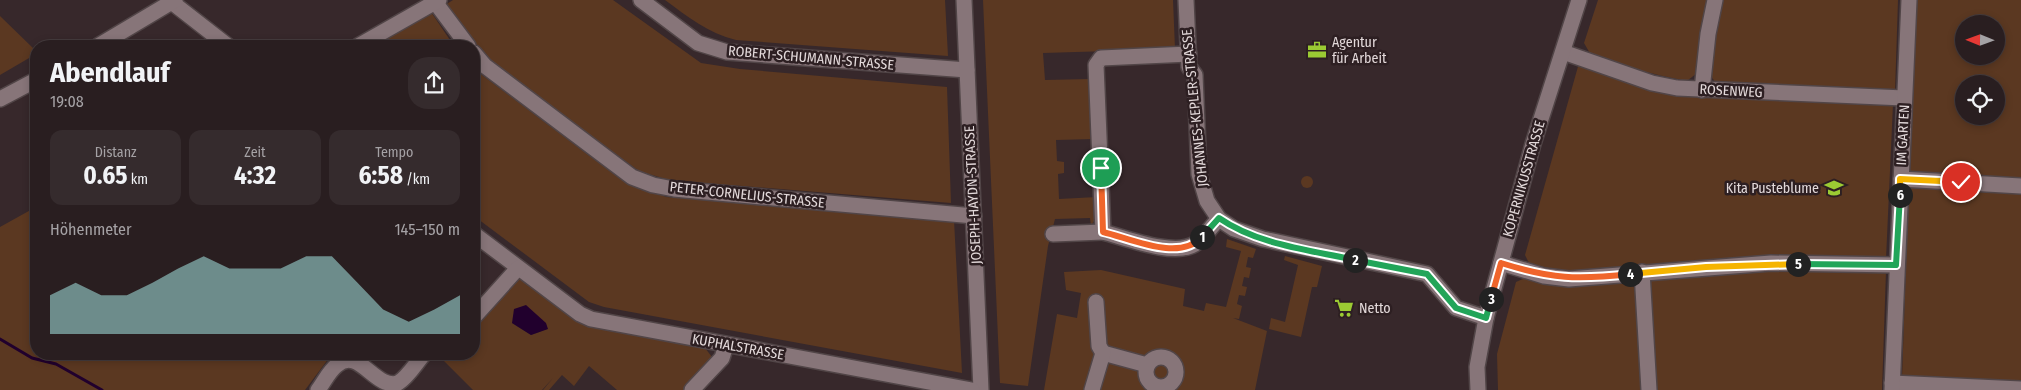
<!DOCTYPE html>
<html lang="de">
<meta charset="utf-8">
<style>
body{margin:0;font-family:"Fira Sans Condensed",sans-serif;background:#352b2d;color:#f1f3f6;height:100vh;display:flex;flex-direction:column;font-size:19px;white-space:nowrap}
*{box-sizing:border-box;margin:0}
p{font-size:16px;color:#a5a2a5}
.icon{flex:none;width:28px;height:28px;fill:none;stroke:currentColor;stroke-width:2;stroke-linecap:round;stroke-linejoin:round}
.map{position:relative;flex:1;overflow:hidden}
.details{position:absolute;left:30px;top:40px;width:450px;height:320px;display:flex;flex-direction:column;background:#291e20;border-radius:20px;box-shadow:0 2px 8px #0003,0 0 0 1px #453c3e}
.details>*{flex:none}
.needle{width:32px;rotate:271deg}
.buttons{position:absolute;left:1955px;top:15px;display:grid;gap:10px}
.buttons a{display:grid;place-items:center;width:50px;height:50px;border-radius:50%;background:#291e20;box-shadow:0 2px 8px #0003,0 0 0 1px #453c3e;font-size:25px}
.pin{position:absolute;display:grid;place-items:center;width:42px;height:42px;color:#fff;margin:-21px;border:2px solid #fff;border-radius:50%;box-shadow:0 1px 5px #0007}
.km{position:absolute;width:25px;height:25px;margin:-12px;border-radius:50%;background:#222;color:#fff;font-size:14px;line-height:25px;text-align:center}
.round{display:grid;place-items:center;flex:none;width:52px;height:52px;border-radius:20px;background:#352b2d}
.headline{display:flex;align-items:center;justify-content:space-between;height:85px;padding:0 20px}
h1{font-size:28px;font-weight:700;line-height:38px}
.stats{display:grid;grid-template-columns:repeat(3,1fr);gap:8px;height:85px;padding:5px 20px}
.stats div{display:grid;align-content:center;border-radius:12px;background:#352b2d;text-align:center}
.stats b{font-size:25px;font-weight:700}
.stats small{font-size:14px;font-weight:400}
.stats p{font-size:14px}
.chart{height:140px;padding:10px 20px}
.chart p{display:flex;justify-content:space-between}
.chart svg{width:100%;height:90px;margin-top:5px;fill:#8bbbb9;opacity:.7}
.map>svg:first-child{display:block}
.green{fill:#5b3821;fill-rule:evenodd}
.water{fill:#21002d}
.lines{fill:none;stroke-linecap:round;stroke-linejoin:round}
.stream{stroke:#21002d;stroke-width:3}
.minor-casing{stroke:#514547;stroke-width:18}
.minor{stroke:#877579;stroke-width:15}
.split-1-casing{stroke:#fff;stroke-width:10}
.split-2-casing{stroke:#fff;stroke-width:10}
.split-3-casing{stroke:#fff;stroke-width:10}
.split-4-casing{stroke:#fff;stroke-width:10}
.split-5-casing{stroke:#fff;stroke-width:10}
.split-6-casing{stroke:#fff;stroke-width:10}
.split-7-casing{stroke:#fff;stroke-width:10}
.split-1{stroke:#f0652b;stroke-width:6}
.split-2{stroke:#22a559;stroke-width:6}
.split-3{stroke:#22a559;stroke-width:6}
.split-4{stroke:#f0652b;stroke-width:6}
.split-5{stroke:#f5b400;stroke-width:6}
.split-6{stroke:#22a559;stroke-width:6}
.split-7{stroke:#f5b400;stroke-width:6}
.labels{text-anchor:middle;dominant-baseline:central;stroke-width:5;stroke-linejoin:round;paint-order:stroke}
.poi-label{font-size:14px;fill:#e3d9da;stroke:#2d1f22;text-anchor:start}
.street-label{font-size:14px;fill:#e3d9da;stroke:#2d1f22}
</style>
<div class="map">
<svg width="2021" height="390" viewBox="0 0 2021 390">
<rect width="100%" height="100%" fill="#37282b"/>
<g class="green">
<polygon points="453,0 613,0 701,63 740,69 947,87 951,203 669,180 639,171 487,60 474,48 442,7"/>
<path d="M665 0H945L948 56 736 40C708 33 688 17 665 0Z"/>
<polygon points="983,0 1173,0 1175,49 1043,53 1045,80 1091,79 1094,139 1056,140 1057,161 1064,162 1064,173 1058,174 1059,199 1097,197 1097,216 1091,226 1090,218 1055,219 1048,246 1028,386 1000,383"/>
<path d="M1598 0H1708L1702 26 1697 73 1687 81C1654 75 1623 66 1591 55L1584 43Z"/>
<polygon points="1722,0 1898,0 1895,92 1717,85 1711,76 1714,37"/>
<path d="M1917 0H2021V184L1910 174ZM1964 24H1996V56H1964ZM1964 84H1996V116H1964Z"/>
<polygon points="431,12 454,46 373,46"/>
<polygon points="0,16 36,51 36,54 0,75"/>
<polygon points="1579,63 1631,83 1893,104 1886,259 1723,259 1607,271 1562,272 1530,265 1525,255"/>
<polygon points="474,69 619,178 666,197 954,220 962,373 604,307 589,302 474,216"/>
<circle cx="1307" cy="182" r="6"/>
<polygon points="1909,181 2021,188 2021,383 1902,378"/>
<polygon points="36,207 36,354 332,354 305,390 0,390 0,227"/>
<polygon points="1227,239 1256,249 1253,258 1248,257 1246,267 1251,268 1249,278 1244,277 1242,286 1247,287 1245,296 1239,295 1237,304 1242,306 1239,319 1233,318 1267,331 1255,390 1044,390 1057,314 1077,318 1081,293 1066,290 1064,272 1101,270 1185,289 1183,306 1204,311 1206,303 1226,307 1241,251 1226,247"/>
<polygon points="1285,256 1322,266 1317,287 1312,287 1301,337 1269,329 1271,318 1285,322 1298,265 1284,260"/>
<polygon points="1709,270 1886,271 1882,390 1657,390 1650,283 1658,275"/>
<path d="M515 278 520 279 579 322 612 331 705 348 712 357V365L688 390H617L589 366 574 386 562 375 549 390H543L553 378 542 390H473L437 354H474V321ZM512 323 547 329 531 335Z"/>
<polygon points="1525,278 1569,287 1629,283 1637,290 1644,390 1498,390 1497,354 1516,282"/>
</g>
<polygon class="water" points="526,305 546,323 548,329 531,335 512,323 514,309"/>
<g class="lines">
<polyline class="stream" points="0,339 32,358 56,364 102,390"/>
<g class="minor-casing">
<g id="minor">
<polyline points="169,0 228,46"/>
<polyline points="641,0 698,43 727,52 967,70"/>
<polyline points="964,0 981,390"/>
<polyline points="1186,0 1189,67 1195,75 1199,174 1207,201 1219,219 1234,229 1263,239 1427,274 1456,308 1486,318"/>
<polyline points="435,2 468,46"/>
<polyline points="98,46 175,0"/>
<polyline points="358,46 439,0"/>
<polyline points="1563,52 1652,83 1677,88 1904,98"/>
<polyline points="474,53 485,66 632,177 653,185 674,189 974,216"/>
<path d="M1189 54 1101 58 1096 65 1103 232C1126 238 1174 257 1195 244 1204 239 1211 226 1219 219"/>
<polyline points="1702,90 1708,34 1715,0"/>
<polyline points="0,99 36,80"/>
<polyline points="1901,179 2021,186"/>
<polyline points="474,234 580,314 591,319 972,390"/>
<polyline points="1053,234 1103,232"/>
<polyline points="1501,263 1544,276 1569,279 1771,263 1896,265"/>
<polyline points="1642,272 1649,390"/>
<polyline points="474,317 518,268"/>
<polyline points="1103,353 1147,365"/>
<circle cx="1161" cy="372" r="15"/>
<polyline points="1892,383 2021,389"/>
<path d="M318 390C324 382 329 371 337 365 359 346 375 390 398 383 408 377 416 363 424 354"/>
<polyline points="692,390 722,358 726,345"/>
<polyline points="1092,390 1103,353 1099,346 1096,302"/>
<polyline points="1478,390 1477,367 1486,318 1533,144 1579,0"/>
<polyline points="1892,390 1909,0"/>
</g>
</g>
<use href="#minor" class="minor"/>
</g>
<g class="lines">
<g class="split-1-casing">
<path id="split-1" d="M1101 168 1103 232C1132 239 1179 262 1202 237"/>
</g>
<g class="split-2-casing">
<path id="split-2" d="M1202 237 1219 218C1258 245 1310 250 1355 260"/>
</g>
<g class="split-3-casing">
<polyline id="split-3" points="1355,260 1427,274 1456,308 1486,318 1491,299"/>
</g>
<g class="split-4-casing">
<path id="split-4" d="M1491 299 1501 263C1552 279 1577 280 1630 274"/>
</g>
<g class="split-5-casing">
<polyline id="split-5" points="1630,274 1706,267 1798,264"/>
</g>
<g class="split-6-casing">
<polyline id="split-6" points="1798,264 1896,265 1900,195"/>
</g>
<g class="split-7-casing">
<polyline id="split-7" points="1900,195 1900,179 1961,182"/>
</g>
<use href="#split-1" class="split-1"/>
<use href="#split-2" class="split-2"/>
<use href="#split-3" class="split-3"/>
<use href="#split-4" class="split-4"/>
<use href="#split-5" class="split-5"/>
<use href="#split-6" class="split-6"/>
<use href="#split-7" class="split-7"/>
</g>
<defs>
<g id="office-bare" transform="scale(1.5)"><path d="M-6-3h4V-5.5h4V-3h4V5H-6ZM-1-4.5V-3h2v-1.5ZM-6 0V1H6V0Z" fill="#9bcb33" stroke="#2d1f22" stroke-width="2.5" paint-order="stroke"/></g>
<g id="school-bare" transform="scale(1.5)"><path d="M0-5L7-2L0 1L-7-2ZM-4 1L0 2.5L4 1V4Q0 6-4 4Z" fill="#9bcb33" stroke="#2d1f22" stroke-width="2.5" paint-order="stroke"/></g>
<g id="supermarket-bare" transform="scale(1.5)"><path d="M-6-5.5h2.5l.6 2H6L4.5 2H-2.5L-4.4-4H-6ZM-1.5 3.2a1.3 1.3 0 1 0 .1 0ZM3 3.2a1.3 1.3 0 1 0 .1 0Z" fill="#9bcb33" stroke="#2d1f22" stroke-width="2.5" paint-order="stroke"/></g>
</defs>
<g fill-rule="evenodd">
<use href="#office-bare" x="1317" y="50"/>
<use href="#school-bare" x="1834" y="188"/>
<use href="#supermarket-bare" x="1344" y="308"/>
</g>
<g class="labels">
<g class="poi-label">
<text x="1332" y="42">Agentur<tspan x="1332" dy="16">für Arbeit</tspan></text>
<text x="1819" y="188" text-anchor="end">Kita Pusteblume</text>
<text x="1359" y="308">Netto</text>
</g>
<g class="street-label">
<text transform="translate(811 58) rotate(5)">ROBERT-SCHUMANN-STRASSE</text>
<text transform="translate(1731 91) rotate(3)">ROSENWEG</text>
<text transform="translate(1195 108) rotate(-96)">JOHANNES-KEPLER-STRASSE</text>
<text transform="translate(1903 135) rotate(-87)">IM GARTEN</text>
<text transform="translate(1524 179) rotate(-74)">KOPERNIKUSSTRASSE</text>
<text transform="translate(747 195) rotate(6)">PETER-CORNELIUS-STRASSE</text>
<text transform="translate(973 195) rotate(-93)">JOSEPH-HAYDN-STRASSE</text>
<text transform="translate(738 347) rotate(10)">KUPHALSTRASSE</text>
</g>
</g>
</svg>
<div class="buttons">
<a><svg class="needle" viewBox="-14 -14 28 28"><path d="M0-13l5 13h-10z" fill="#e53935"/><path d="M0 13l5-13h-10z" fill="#a5a2a5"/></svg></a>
<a><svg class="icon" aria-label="locate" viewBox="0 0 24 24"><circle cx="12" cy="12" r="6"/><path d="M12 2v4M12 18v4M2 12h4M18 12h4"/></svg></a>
</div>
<div class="pin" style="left:1101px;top:168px;background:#1e9e55"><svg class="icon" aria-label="arrive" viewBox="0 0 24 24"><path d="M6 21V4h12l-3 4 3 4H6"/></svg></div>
<div class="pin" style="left:1961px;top:182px;background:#d93025"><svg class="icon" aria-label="check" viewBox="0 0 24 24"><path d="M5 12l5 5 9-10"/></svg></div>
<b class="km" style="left:1202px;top:237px">1</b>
<b class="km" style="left:1355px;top:260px">2</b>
<b class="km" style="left:1491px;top:299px">3</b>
<b class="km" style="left:1630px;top:274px">4</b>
<b class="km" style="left:1798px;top:264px">5</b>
<b class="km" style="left:1900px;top:195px">6</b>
<section class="details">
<div class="headline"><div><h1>Abendlauf</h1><p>19:08</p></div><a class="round"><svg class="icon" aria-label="share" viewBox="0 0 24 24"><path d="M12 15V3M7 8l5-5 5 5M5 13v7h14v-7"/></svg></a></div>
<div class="stats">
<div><p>Distanz</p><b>0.65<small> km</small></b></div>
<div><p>Zeit</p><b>4:32</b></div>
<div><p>Tempo</p><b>6:58<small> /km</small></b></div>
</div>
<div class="chart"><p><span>Höhenmeter</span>145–150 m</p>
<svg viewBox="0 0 160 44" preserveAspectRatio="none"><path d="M0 44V25L10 19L20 25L30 25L40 19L50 12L60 6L70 12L80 12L90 12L100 6L110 6L120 19L130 32L140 38L150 32L160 25V44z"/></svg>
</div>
</section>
</div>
